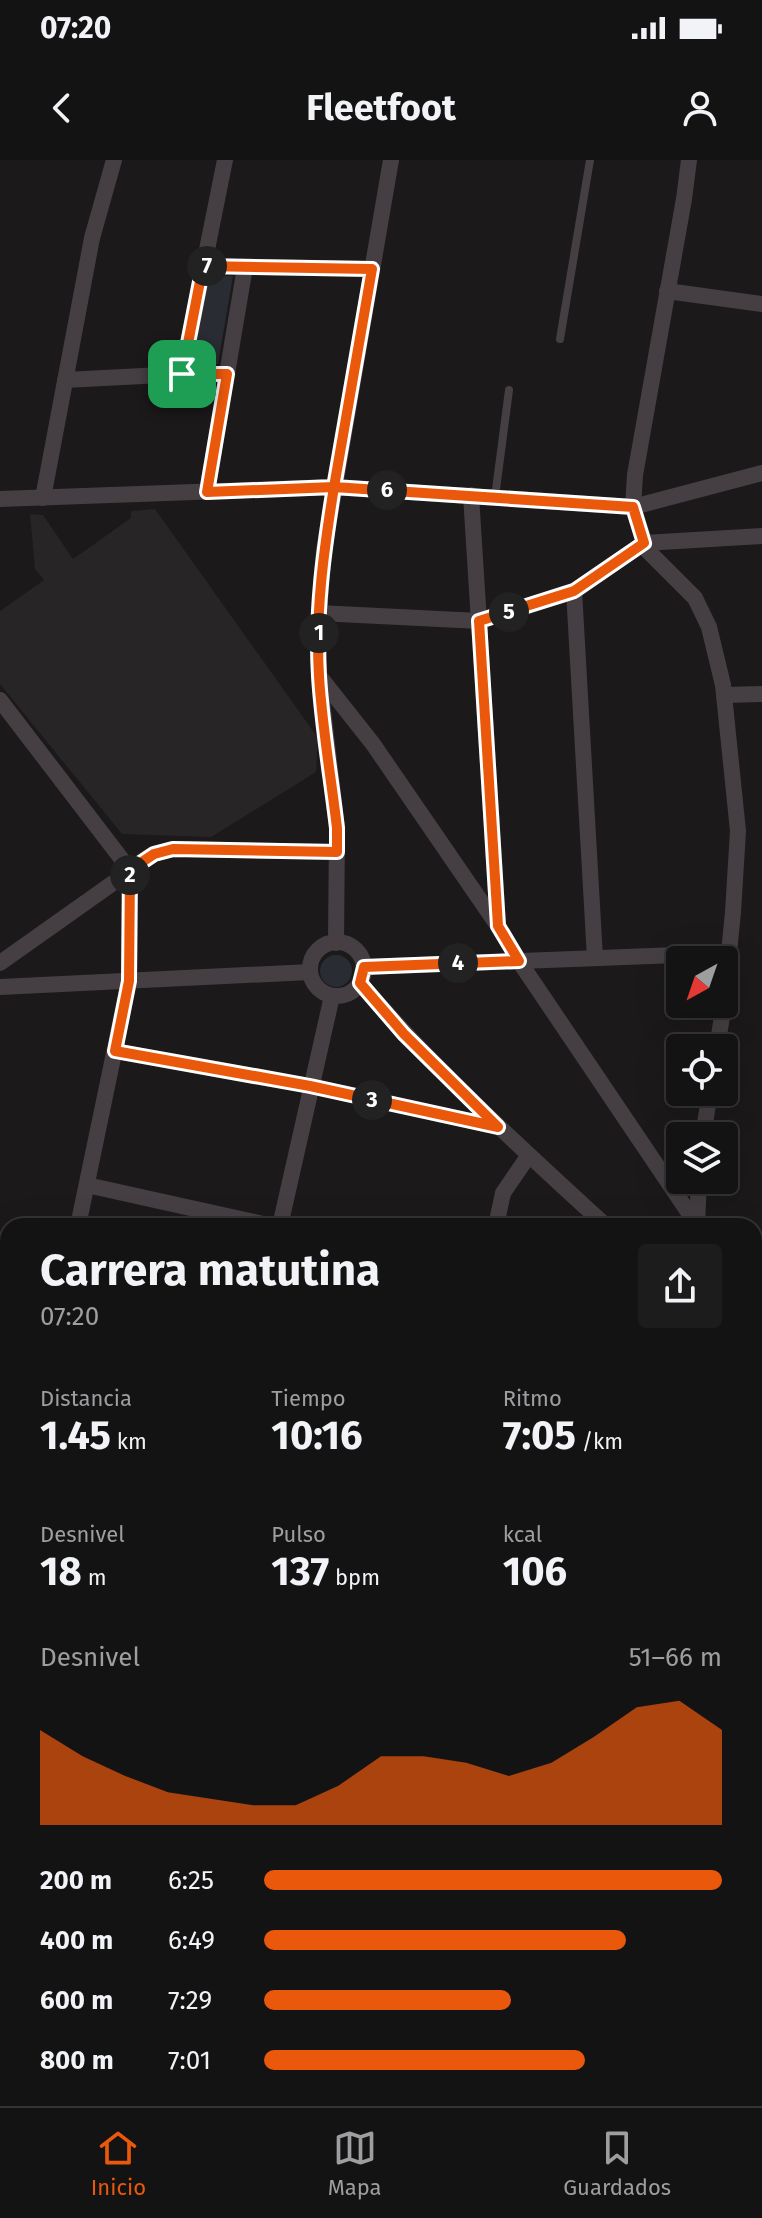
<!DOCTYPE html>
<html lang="es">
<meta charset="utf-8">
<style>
body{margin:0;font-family:"Fira Sans",sans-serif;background:#1d1c1d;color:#f1f3f6;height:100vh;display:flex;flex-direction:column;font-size:30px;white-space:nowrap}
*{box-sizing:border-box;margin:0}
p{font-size:26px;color:#9d9ea0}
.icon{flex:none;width:44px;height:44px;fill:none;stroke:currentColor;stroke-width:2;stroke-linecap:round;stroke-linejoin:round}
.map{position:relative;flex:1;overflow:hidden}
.drawer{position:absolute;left:0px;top:1058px;width:762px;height:888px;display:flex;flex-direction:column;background:#141314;border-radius:24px 24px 0 0;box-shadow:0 8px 32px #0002,0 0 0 2px #333234}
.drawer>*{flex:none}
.needle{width:52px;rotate:220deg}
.fabs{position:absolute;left:666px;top:786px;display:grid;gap:16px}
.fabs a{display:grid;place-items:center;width:72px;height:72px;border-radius:8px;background:#141314;box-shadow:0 8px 32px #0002,0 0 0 2px #333234;font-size:40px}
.pin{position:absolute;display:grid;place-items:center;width:68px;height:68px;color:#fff;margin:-34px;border-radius:16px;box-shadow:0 4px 12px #0006}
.km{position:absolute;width:40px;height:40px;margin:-20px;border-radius:50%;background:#222;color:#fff;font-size:22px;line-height:40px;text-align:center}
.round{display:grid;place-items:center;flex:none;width:84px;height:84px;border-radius:8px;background:#1d1c1d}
.overview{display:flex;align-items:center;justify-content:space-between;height:136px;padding:0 40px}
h1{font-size:44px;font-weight:700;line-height:60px}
.metrics{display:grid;grid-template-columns:repeat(3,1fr);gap:12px;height:136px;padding:8px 40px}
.metrics div{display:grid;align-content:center}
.metrics b{font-size:40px;font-weight:700}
.metrics small{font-size:22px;font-weight:400}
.metrics p{font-size:22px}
.chart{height:224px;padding:16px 40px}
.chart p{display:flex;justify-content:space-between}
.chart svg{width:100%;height:144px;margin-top:8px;fill:#ea580c;opacity:.7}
ul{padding:0 40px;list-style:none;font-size:26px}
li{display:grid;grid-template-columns:128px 96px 1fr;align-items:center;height:60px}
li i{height:20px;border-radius:10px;background:#ea580c}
.status{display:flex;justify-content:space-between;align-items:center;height:56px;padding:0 40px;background:#141314;direction:ltr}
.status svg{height:22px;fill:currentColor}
header{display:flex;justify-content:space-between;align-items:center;height:104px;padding:0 40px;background:#141314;font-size:36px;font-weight:700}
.tab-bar{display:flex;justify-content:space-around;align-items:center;height:112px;border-top:2px solid #333234;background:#141314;font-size:22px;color:#9d9ea0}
.tab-bar a{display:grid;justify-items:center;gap:4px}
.tab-bar .current{color:#ea580c}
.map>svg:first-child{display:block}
.built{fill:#282526}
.green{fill:#292c33}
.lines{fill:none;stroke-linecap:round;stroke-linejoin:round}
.stream{stroke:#413140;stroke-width:4}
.lane{stroke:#453f43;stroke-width:8}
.street{stroke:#453f43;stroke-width:16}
.route-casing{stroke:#fff;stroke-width:16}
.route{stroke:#ea580c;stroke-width:10}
</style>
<div class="status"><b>07:20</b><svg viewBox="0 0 49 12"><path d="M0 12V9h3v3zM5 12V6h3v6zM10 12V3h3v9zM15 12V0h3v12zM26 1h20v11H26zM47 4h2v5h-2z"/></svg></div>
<header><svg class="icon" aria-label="back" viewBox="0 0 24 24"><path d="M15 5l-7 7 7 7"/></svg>Fleetfoot<svg class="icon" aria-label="person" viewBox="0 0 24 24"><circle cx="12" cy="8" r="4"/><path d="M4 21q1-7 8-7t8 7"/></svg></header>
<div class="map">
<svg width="762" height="1946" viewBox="0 0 762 1946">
<rect width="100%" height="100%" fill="#1b191a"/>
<polygon class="built" points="155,349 318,578 316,612 211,677 122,674 0,524 0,451 44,420 35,409 30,354 43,355 73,399 131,358 131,351"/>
<g class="green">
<polygon points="209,116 233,116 218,204 192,205"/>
<circle cx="336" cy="811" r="16"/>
</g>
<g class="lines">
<g class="stream">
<polyline points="754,1806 762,1798"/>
<polyline points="754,1842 762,1858"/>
</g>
<g class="lane">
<polyline points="560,179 590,0"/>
<polyline points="495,337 509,230"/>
</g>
<g class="street">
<polyline points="689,0 684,39 635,315 633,347 647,390 695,438 709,467 723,525 738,671 733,752 724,844"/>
<polyline points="203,106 372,109"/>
<polyline points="667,131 762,144"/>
<polyline points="182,214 227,214"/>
<polyline points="65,220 182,214 225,0"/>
<polyline points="207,332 245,107"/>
<polyline points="471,335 498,764"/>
<polyline points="43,338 92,78 114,0"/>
<polyline points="0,339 334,327 633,347 762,313"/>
<polyline points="319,453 479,461 574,431"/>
<polyline points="320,517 373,584 498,766 519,801 697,1065"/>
<polyline points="724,535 762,534"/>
<polyline points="0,540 130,710 129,821 78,1066"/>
<circle cx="337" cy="809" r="27"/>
<polyline points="336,783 337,668 319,516 319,453 324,390 391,0"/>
<polyline points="595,798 574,431 644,383 762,376"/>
<polyline points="0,803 154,694 173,689 337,692"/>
<polyline points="364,807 729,793"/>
<path d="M360 823C436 911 521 988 606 1066"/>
<polyline points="0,827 310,812"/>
<polyline points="717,888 724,844"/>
<polyline points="115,891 310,926 498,967"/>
<polyline points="703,976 710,932"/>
<polyline points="87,1025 272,1066"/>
<polyline points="280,1066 332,836"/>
<polyline points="496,1066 503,1033 529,995"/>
<polyline points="697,1066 699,1020"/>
<polyline points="0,1147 8,1149"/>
<polyline points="0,1370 8,1372"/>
<polyline points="0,1481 8,1437"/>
<polyline points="0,1726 8,1728"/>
<polyline points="0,1852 8,1854"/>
<polyline points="754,1902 762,1907"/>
<polyline points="365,1938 400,1946"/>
<polyline points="83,1946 85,1938"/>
<polyline points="538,1946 543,1938"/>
</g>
</g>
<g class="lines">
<g class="route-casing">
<path id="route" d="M182 214H227L207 332 334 327C324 389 315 452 319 516 322 566 331 617 337 668V692L173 689 154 694 130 710 129 821 115 891 310 926 498 967 404 874 360 823 364 807 519 801 498 766 479 461 574 431 644 383 633 347 334 327 372 109 203 106 182 214"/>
</g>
<use href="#route" class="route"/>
</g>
</svg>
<div class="fabs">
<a><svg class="needle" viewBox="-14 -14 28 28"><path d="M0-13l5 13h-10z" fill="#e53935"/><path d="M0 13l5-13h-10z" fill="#9d9ea0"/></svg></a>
<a><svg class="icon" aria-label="locate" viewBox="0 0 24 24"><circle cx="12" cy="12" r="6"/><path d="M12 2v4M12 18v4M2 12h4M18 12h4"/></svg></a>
<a><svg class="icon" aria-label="layers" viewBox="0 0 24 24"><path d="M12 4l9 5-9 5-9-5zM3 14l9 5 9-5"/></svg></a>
</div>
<div class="pin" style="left:182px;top:214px;background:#1e9e55"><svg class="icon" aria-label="arrive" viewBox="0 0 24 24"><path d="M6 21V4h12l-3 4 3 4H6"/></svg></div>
<b class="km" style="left:319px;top:473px">1</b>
<b class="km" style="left:130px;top:715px">2</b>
<b class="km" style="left:372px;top:940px">3</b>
<b class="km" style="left:458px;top:803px">4</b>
<b class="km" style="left:509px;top:452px">5</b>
<b class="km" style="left:387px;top:330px">6</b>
<b class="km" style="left:207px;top:106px">7</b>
<section class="drawer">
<div class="overview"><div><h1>Carrera matutina</h1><p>07:20</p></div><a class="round"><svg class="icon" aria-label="share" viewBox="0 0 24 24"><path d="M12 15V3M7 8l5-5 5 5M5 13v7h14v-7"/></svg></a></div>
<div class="metrics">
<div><p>Distancia</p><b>1.45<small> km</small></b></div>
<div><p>Tiempo</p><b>10:16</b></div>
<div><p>Ritmo</p><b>7:05<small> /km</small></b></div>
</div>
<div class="metrics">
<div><p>Desnivel</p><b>18<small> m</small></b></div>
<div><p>Pulso</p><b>137<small> bpm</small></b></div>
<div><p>kcal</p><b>106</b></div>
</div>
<div class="chart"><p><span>Desnivel</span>51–66 m</p>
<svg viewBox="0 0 160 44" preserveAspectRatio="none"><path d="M0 44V15L10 23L20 29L30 34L40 36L50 38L60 38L70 32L80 23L90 23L100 25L110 29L120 25L130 17L140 8L150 6L160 15V44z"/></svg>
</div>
<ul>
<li><b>200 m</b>6:25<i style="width:100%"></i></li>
<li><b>400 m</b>6:49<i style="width:79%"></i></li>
<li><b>600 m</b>7:29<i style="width:54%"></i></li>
<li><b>800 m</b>7:01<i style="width:70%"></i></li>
</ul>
</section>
</div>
<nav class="tab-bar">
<a class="current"><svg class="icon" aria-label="home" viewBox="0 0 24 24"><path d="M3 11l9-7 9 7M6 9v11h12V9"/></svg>Inicio</a>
<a><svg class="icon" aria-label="map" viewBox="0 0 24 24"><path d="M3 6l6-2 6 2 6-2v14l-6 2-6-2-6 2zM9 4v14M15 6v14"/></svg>Mapa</a>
<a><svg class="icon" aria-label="saved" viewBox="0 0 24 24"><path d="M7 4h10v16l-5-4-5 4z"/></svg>Guardados</a>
</nav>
